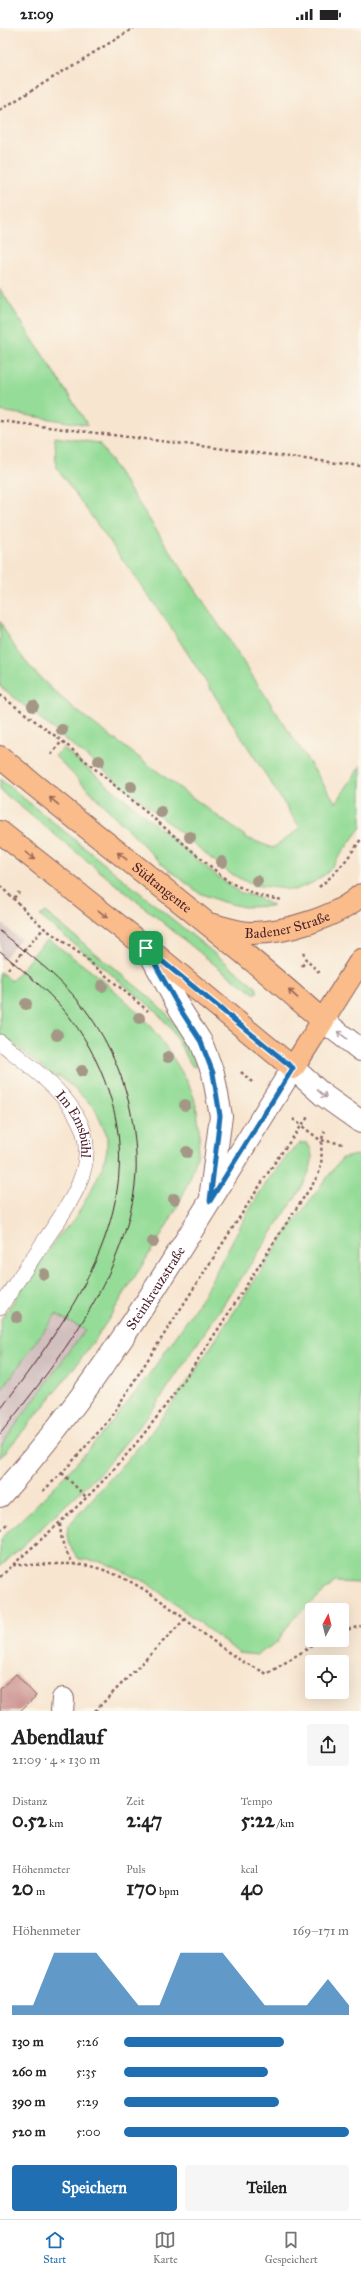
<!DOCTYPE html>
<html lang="de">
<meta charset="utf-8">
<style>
body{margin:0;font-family:"IM FELL Great Primer",serif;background:#f6f6f6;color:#222;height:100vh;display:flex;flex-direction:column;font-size:15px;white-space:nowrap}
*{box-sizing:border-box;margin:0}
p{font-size:13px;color:#767676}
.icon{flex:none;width:22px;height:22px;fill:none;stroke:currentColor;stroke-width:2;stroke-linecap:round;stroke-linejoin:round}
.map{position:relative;height:1683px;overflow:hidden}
.details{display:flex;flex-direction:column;background:#fff;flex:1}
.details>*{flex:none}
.needle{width:26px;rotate:7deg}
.buttons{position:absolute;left:305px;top:1575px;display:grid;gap:8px}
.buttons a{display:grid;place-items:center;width:44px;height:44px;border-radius:4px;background:#fff;box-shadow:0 4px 16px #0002;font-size:20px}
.pin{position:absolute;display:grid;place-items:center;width:34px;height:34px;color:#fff;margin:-17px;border-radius:8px;box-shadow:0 2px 6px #0006}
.round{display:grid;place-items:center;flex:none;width:42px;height:42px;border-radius:4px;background:#f6f6f6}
.summary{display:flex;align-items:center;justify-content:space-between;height:68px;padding:0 12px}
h1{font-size:22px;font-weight:800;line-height:30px}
.figures{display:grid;grid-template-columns:repeat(3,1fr);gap:6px;height:68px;padding:4px 12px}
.figures div{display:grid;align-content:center}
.figures b{font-size:20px;font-weight:800}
.figures small{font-size:11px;font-weight:400}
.figures p{font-size:11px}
.chart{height:112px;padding:8px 12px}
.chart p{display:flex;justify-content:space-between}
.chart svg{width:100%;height:72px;margin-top:4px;fill:#1f6fb2;opacity:.7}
.cta{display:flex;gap:8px;margin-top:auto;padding:8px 12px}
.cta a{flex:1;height:46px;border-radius:4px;background:#1f6fb2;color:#fff;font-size:16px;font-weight:800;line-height:46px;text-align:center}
.cta a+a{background:#f6f6f6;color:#222}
ul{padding:0 12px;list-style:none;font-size:13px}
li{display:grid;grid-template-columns:64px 48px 1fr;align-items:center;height:30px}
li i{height:10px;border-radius:5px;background:#1f6fb2}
.status{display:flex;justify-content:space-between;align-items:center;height:28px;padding:0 20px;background:#fff;direction:ltr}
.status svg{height:11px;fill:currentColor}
.tabs{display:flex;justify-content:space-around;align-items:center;height:56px;border-top:1px solid #e0e0e0;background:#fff;font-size:11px;color:#767676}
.tabs a{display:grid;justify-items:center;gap:2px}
.tabs .active{color:#1f6fb2}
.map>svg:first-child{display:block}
.industrial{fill:#d1bfbe}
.green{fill:#94dc97;stroke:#6f7e61}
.building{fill:#ce9694}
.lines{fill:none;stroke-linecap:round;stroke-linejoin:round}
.service-casing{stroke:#876464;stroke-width:16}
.minor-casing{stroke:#876464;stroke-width:24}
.tertiary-casing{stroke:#876464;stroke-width:24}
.primary-casing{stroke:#876464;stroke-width:24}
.path{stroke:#876464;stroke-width:2.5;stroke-dasharray:3 3;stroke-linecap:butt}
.service{stroke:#fff;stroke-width:15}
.minor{stroke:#fff;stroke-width:22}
.tertiary{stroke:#fff;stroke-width:22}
.primary{stroke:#f9bc8a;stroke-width:22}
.tram{stroke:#4a1f2b;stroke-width:1}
.tree{fill:#a49786}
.oneway{stroke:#996656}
.oneway2{stroke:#ae9aa0}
.route-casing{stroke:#fff;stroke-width:8}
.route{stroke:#1f6fb2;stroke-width:5}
.labels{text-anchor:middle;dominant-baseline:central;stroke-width:3;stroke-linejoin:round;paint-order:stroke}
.street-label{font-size:14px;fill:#4a1f2b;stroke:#fbf7ec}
</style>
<div class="status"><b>21:09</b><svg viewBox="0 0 49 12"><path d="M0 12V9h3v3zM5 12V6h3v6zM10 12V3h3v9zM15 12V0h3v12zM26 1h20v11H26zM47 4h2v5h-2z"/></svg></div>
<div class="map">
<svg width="361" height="1683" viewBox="0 0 361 1683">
<rect width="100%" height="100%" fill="#fbf7ec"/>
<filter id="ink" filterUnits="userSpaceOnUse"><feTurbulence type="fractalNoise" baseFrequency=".025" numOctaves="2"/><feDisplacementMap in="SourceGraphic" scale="8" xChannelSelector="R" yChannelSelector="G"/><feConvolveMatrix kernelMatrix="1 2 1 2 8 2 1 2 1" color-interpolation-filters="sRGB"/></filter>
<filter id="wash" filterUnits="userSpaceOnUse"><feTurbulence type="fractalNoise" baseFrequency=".012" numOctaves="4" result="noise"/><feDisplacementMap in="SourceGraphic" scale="16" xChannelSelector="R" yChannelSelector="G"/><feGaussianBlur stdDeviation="0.9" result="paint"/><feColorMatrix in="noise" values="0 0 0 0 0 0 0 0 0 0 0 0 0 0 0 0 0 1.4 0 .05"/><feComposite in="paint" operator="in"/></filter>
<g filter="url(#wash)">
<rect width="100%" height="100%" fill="#f7e5cf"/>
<g class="industrial">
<polygon points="0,894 20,911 3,932 0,930"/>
<polygon points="56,1285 85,1302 0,1419 0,1364"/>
</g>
<g class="green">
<polygon points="0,261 88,397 0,383"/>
<path d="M55 409 99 415 336 775 361 737V799L327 845 312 855 294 862 253 857 231 846 0 658V593C27 652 87 690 137 728 174 756 212 784 249 811L273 820 300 800 168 595 56 439Z"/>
<polygon points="63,720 217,848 239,864 259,870 273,878 244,879 223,874 199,865 163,837 55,728"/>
<polygon points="0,751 257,960 257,965 254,965 220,941 0,762"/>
<polygon points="45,884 148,968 166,985 188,1018 197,1039 192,1038 171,1001 155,982 40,888"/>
<path d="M49 912C97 947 142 979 173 1030 181 1043 190 1056 194 1070 199 1088 201 1109 197 1128 187 1168 163 1204 141 1239 125 1263 111 1289 94 1313 65 1353 33 1392 0 1430V1419L85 1302 56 1286 0 1364V1293L59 1207 75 1191 96 1153 104 1135 107 1121V1107L94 1079 60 1048 55 1049 0 1006V944L12 953 44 914Z"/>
<path d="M300 1115H307C318 1130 308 1146 301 1161L154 1380 102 1443 0 1539V1511C73 1446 136 1369 190 1288 226 1234 252 1159 300 1115Z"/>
<path d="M357 1127 361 1130V1555L335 1554 293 1591 277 1614 257 1627 239 1625 146 1554 103 1534 79 1531C70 1519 65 1513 68 1498L150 1406 193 1346 290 1199 342 1130Z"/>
</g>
<g id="blocks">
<polygon class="building" points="16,1646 36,1668 20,1683 0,1683 0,1661"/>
</g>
</g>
<g filter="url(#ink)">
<use href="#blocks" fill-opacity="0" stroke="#876464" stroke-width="1"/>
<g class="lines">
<g class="service-casing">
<g id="service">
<path id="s1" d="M0 1014C28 1037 71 1066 83 1102 97 1144 63 1185 41 1218 27 1238 14 1258 0 1279"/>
</g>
</g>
<g class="minor-casing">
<polyline id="minor" points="62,1683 63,1671"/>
</g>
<g class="tertiary-casing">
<g id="tertiary">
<polyline points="147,920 180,981 201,1014 213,1045 221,1088 211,1164"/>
<polyline points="322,992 361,1022"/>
<path id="s2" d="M0 1468C118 1337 199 1187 293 1040L323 1067 361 1094"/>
</g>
</g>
<g class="primary-casing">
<g id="primary">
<path id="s3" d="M0 729C106 817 218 900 322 992"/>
<polyline points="0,804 147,920 293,1040 361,932"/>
<path id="s4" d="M213 897C225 900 239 905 252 905 285 905 337 889 361 867"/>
</g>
</g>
<g class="path">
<polyline points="0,82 134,0"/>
<polyline points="0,393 361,438"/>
<polyline points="0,667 62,713 229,854 259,868 283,872"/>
<polyline points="51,727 62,713"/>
<polyline points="0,858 44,900 79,925 148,983"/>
<path d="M319 859C337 845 349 829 361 811"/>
<polyline points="14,870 19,864"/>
<polyline points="303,924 306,932 320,945"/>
<polyline points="302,938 306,932"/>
<polyline points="8,941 44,900"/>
<polyline points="241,1044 252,1054"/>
<polyline points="293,1091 320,1112 344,1116"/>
<polyline points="62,1445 87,1470"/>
<polyline points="43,1463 63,1444 109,1392 277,1131 308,1089"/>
<path d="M60 1496C61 1513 64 1523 74 1536"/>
<polyline points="0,1502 7,1496"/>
<path d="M13 1537C42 1538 73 1532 101 1541 155 1559 191 1600 237 1630 246 1636 257 1640 267 1646L321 1612"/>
<path d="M0 1549C41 1510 85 1475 122 1432 195 1348 249 1248 313 1156 315 1152 319 1146 320 1141 324 1127 318 1116 325 1103"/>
<polyline points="342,1603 361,1598"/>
<polyline points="95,1683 186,1590"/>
</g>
<use href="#service" class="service"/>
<use href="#minor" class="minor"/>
<use href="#tertiary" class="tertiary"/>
<use href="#primary" class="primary"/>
<g class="tram">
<path d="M0 903C26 924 53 944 75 969 103 1001 123 1043 131 1085 135 1108 138 1133 135 1157 124 1251 57 1334 0 1406"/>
<path d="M0 923C22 942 45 960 64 982 84 1006 98 1033 108 1062 150 1184 69 1289 0 1382"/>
</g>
</g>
<g class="tree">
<circle cx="33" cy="678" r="6"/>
<circle cx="62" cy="702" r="6"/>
<circle cx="99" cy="733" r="6"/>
<circle cx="131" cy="759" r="6"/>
<circle cx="161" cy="784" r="6"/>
<circle cx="190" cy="809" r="6"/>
<circle cx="222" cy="834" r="6"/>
<circle cx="257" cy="853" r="6"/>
<circle cx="102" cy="958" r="6"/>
<circle cx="26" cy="976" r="6"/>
<circle cx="139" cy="990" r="6"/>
<circle cx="57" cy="1007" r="6"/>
<circle cx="168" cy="1029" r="6"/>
<circle cx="82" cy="1043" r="6"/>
<circle cx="185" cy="1077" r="6"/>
<circle cx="187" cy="1124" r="6"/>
<circle cx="174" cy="1171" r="6"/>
<circle cx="153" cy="1214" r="6"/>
<circle cx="44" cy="1246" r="6"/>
<circle cx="17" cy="1289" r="6"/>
</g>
<defs><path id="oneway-shaft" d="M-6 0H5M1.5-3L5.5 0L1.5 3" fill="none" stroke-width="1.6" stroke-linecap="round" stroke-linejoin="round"/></defs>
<g class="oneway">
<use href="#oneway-shaft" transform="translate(54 773) rotate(-140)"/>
<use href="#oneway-shaft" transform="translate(30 828) rotate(39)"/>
<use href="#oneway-shaft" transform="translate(122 828) rotate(-142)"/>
<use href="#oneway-shaft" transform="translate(103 886) rotate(38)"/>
<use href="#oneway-shaft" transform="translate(293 966) rotate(-139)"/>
</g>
<g class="oneway2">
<use href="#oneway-shaft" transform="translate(342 1007) rotate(-142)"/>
<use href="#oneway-shaft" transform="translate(322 1066) rotate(40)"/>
</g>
</g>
<g class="lines" filter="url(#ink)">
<g class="route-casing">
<polygon id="route" points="146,920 293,1040 210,1173 220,1088 213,1045 201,1014 180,981"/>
</g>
<use href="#route" class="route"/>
</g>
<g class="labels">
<g class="street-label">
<text stroke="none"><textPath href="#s3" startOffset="208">Südtangente</textPath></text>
<text stroke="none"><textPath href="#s4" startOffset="76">Badener Straße</textPath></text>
<text stroke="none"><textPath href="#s1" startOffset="114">Im Emsbühl</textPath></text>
<text stroke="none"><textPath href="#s2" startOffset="260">Steinkreuzstraße</textPath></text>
</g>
</g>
</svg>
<div class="buttons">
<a><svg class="needle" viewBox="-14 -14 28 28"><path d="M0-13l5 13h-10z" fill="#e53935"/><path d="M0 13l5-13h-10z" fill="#767676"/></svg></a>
<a><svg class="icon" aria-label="locate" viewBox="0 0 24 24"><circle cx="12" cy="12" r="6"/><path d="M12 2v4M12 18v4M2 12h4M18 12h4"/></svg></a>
</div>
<div class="pin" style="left:146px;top:920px;background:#1e9e55"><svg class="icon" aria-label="arrive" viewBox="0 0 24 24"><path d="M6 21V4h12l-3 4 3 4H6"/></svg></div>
</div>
<section class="details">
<div class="summary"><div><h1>Abendlauf</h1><p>21:09 · 4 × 130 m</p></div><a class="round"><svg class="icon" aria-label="share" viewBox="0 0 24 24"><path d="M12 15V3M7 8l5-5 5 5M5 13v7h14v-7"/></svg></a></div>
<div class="figures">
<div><p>Distanz</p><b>0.52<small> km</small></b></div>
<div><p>Zeit</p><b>2:47</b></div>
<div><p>Tempo</p><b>5:22<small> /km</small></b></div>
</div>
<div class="figures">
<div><p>Höhenmeter</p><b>20<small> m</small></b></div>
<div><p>Puls</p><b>170<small> bpm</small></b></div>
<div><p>kcal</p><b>40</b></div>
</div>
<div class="chart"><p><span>Höhenmeter</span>169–171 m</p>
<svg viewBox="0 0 160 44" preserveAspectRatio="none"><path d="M0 44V38L10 38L20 6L30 6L40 6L50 22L60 38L70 38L80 6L90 6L100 6L110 22L120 38L130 38L140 38L150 22L160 38V44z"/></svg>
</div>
<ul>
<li><b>130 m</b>5:26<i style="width:71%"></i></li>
<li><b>260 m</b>5:35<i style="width:64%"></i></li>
<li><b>390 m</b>5:29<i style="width:69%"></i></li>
<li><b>520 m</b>5:00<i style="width:100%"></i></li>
</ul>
<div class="cta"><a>Speichern</a><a>Teilen</a></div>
</section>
<nav class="tabs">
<a class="active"><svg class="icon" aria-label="home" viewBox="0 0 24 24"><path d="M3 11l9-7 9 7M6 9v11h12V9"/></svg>Start</a>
<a><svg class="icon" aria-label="map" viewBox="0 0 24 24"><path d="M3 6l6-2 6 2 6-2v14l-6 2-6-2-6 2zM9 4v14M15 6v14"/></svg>Karte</a>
<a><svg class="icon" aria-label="saved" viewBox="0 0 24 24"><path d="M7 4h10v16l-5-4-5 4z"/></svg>Gespeichert</a>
</nav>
